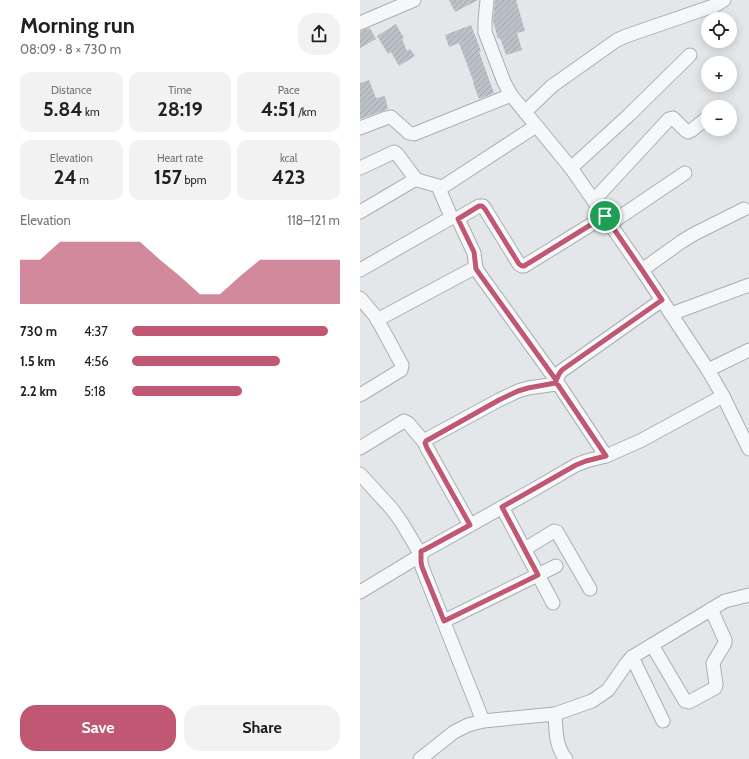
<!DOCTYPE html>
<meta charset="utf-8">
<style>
body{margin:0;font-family:Cabin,sans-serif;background:#f2f2f2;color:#202124;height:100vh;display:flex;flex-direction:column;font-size:15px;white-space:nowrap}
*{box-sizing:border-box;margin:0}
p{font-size:13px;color:#757577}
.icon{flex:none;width:22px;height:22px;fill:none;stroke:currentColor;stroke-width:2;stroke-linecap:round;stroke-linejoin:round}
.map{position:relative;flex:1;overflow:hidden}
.sheet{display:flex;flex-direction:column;background:#fff;width:360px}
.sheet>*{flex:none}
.controls{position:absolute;left:341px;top:12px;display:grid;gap:8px}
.controls a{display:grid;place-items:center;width:36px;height:36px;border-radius:50%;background:#fff;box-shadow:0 2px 10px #0003;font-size:20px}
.pin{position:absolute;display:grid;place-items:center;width:34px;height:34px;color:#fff;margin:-17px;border:2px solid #fff;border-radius:50%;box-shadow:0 1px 4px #0007}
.round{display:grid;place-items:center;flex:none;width:42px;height:42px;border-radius:16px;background:#f2f2f2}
.headline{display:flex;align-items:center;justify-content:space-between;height:68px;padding:0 20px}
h1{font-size:22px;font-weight:800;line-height:30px}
.stats{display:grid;grid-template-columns:repeat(3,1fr);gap:6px;height:68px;padding:4px 20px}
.stats div{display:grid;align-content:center;border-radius:10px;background:#f2f2f2;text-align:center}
.stats b{font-size:20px;font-weight:800}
.stats small{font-size:11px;font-weight:400}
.stats p{font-size:11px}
.chart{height:112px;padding:8px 20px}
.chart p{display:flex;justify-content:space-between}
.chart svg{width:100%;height:72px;margin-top:4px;fill:#c05873;opacity:.7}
.primary-button{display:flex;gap:8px;margin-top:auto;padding:8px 20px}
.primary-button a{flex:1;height:46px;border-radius:16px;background:#c05873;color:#fff;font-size:16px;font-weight:800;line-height:46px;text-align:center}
.primary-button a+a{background:#f2f2f2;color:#202124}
ul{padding:0 20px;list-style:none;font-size:13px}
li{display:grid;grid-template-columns:64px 48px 1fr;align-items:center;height:30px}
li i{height:10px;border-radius:5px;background:#c05873}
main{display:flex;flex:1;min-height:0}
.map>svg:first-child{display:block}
.building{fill:url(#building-hatch)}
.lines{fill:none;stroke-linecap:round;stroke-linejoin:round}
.street-casing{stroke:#a9aeb4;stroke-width:15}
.street{stroke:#f6f7f9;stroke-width:13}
.route-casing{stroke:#fff;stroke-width:8}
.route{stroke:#c05873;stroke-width:5}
</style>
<main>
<section class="sheet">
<div class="headline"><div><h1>Morning run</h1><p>08:09 · 8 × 730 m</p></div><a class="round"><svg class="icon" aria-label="share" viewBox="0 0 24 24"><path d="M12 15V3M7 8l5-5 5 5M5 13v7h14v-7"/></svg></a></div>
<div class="stats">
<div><p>Distance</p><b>5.84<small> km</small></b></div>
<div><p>Time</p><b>28:19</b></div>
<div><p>Pace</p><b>4:51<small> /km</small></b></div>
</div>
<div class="stats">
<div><p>Elevation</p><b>24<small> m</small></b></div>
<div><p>Heart rate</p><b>157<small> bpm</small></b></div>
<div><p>kcal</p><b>423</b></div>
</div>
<div class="chart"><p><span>Elevation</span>118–121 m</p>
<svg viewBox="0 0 160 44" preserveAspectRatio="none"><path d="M0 44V17L10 17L20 6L30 6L40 6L50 6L60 6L70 17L80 27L90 38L100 38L110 27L120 17L130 17L140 17L150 17L160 17V44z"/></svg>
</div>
<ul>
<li><b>730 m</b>4:37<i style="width:94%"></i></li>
<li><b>1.5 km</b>4:56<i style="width:71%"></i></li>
<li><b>2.2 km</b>5:18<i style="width:53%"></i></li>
</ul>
<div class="primary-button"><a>Save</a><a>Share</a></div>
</section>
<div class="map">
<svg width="389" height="759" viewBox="0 0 389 759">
<defs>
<pattern id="building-hatch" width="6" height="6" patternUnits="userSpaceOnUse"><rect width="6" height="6" fill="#bcc1c6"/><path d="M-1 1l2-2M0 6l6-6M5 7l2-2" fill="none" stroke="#a2a6ab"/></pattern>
</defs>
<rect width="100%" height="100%" fill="#e4e7ea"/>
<g class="building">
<polygon points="89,0 118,0 95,12"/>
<polygon points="135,0 156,0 165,31 157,33 162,50 146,55 140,38 138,39 133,21"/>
<polygon points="36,24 44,38 42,39 47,51 50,49 55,56 39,66 31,52 28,54 17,36"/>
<polygon points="111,25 121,51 119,52 134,93 119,99 113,83 114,83 99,43 89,47 85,35"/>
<polygon points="10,28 16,39 0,48 0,31"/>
<polygon points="9,80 16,98 25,96 28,109 0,119 0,83"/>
</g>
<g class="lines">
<g class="street-casing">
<g id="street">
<polyline points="127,0 125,21 125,32 144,82 151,95 211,168 282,270 348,370 363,396 389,449"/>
<polyline points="0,23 54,0"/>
<polyline points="165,112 192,86 257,40 266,36 356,5 364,0"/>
<polyline points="0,128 26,118 31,117 49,133 54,134 151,95"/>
<polyline points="0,168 34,152 37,154 55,178 57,180 82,187"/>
<polyline points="211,168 269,115 330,55"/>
<polyline points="234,200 309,119 313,118 325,130 328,132 332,130 348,117"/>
<polyline points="0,212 56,179"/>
<polyline points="251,223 325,173"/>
<polyline points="0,270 89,219 91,216 90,214 80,191 81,188 176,126"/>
<polyline points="282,270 321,242 334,234 384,209"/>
<polyline points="0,298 16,317 42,365 41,370 0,395"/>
<polyline points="311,314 389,285"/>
<polyline points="17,320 116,267"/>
<polyline points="348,370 389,350"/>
<polyline points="196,380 116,269 114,253 98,219 100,217 119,206 123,206 125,209 159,264 162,266 164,266 245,216"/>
<polyline points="195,383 200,372 302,300"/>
<polyline points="0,448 44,421 48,423 65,443"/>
<polyline points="0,474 32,509 42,523 58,550 61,551 64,551 173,490 216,465 226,461 246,456 280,441 363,396"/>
<polyline points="142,507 193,603"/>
<polyline points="110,525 67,448 65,443 67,439 139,400 158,391 168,388 196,384 199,385 246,456"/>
<polyline points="165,549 194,531 197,532 230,589"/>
<polyline points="61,551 61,562 62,567 123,721"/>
<polyline points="0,592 61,555"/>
<polyline points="84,621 196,566"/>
<polyline points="292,645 325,701 329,702 355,688 356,685 353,663 365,643 365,640 351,609"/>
<polyline points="272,657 303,721"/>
<path d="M195 714C196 729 195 746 206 759"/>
<polyline points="60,759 94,732 108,725 123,721 195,714 232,701 248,690 266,664 272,657 365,601 389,595"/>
</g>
</g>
<use href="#street" class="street"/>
</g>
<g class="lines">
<g class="route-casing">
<path id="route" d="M245 216 282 270 302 300 202 370C198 374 197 379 195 383L198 385 246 456 226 461 216 465 142 507 178 575 84 621 62 567 61 562V551L64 550 110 525 67 448 65 443 66 441 139 400 158 391 168 388 195 383 196 380 116 269 114 252 98 219 119 206H122L125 209 159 264 162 266H164L245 216"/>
</g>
<use href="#route" class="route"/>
</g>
</svg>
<div class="controls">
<a><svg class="icon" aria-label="locate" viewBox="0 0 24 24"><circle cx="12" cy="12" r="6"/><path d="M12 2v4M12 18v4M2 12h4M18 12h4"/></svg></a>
<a>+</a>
<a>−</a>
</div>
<div class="pin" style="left:245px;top:216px;background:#1e9e55"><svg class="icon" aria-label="arrive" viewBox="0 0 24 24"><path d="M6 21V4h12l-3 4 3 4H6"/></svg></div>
</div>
</main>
